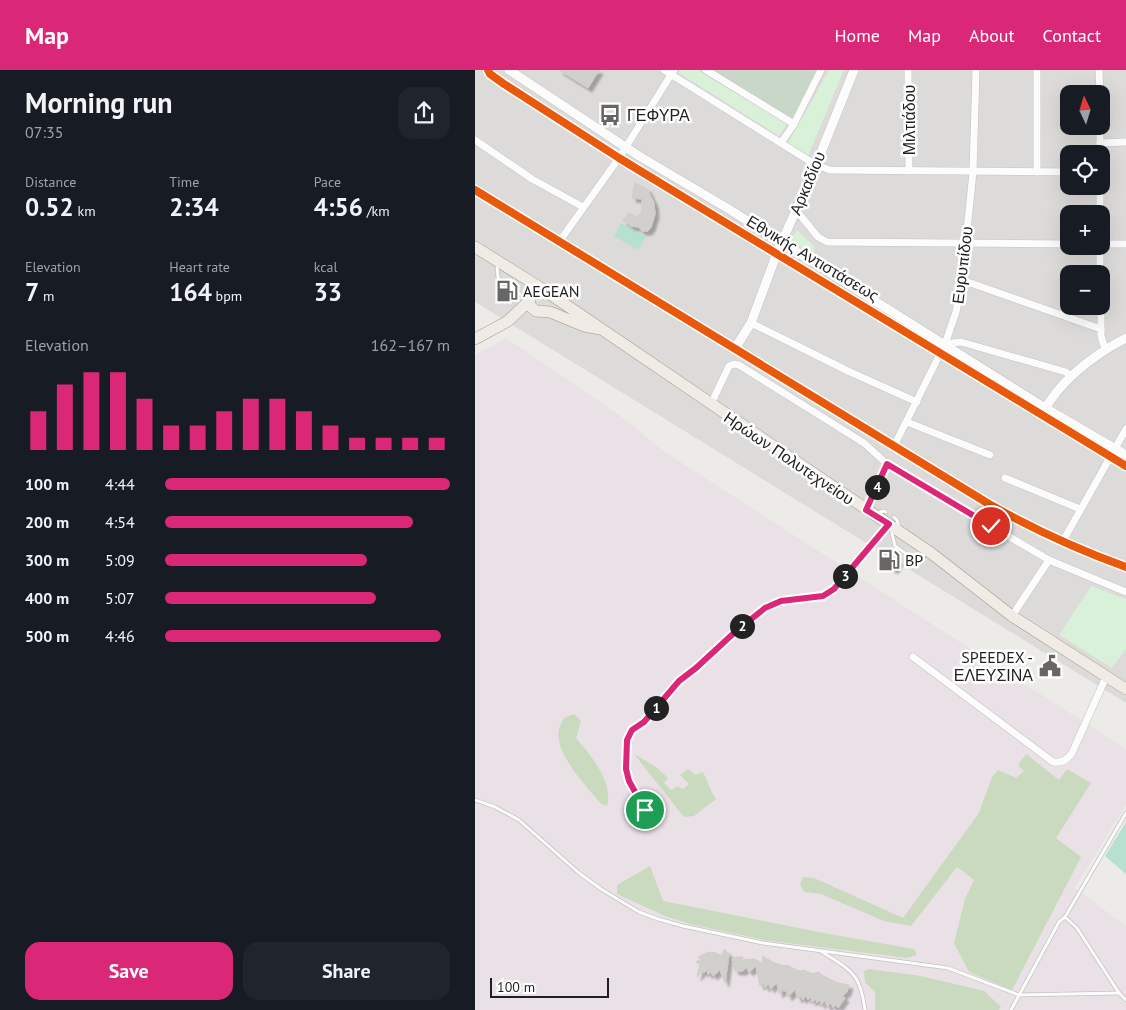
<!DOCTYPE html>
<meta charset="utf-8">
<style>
body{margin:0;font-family:"PT Sans",sans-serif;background:#20242c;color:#f1f3f6;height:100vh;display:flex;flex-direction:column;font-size:19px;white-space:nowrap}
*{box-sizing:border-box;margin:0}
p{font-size:16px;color:#9ea1a6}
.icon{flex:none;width:28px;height:28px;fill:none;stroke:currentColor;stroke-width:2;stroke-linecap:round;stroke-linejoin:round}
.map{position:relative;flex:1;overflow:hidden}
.details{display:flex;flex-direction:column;background:#171b24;width:475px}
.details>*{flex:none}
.needle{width:32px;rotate:356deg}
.tools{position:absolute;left:585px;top:15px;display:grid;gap:10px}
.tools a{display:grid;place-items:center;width:50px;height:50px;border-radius:10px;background:#171b24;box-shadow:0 5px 20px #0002;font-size:25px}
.scale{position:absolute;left:15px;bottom:12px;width:119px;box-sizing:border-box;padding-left:5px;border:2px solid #1f1f1f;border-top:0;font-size:14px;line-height:18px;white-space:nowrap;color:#1f1f1f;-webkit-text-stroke:4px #fff;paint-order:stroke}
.pin{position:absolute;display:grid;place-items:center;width:42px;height:42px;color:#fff;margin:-21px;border:2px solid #fff;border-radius:50%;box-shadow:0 1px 5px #0007}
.km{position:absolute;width:25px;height:25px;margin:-12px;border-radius:50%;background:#222;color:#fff;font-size:14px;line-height:25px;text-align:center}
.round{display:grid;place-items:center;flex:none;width:52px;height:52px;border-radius:15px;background:#20242c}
.head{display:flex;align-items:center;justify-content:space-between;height:85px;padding:0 25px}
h1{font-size:28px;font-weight:700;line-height:38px}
.metrics{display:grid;grid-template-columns:repeat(3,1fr);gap:8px;height:85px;padding:5px 25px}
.metrics div{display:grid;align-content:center}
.metrics b{font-size:25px;font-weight:700}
.metrics small{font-size:14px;font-weight:400}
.metrics p{font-size:14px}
.chart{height:140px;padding:10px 25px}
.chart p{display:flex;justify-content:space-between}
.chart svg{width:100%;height:90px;margin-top:5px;stroke:#db2777;stroke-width:6}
.cta{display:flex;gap:10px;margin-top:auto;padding:10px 25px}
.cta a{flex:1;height:58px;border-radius:15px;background:#db2777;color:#fff;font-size:20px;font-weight:700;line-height:58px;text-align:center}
.cta a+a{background:#20242c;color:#f1f3f6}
ul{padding:0 25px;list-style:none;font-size:16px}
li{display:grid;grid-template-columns:80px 60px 1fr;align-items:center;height:38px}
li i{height:12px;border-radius:6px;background:#db2777}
header{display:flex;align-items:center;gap:30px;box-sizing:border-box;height:70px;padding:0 25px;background:#db2777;color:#fff}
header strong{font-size:24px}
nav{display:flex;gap:28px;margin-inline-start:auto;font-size:18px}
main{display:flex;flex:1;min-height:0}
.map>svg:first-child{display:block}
.residential{fill:#dcdbd9;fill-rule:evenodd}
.industrial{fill:#eae1e6}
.forest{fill:#c9dabf}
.cemetery{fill:#c8d7c8}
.park{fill:#d8f1d8}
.pitch{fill:#b6e1cf}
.building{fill:#d2d0cd;stroke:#d0cdc9;filter:url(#shadow)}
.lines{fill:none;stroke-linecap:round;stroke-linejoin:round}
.service-casing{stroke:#c4c3c2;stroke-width:4.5}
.minor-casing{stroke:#c4c3c2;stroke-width:8}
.tertiary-casing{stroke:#c4c3c2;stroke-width:10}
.primary-casing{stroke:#a29886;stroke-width:12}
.service{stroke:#fcfcfc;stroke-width:3}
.minor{stroke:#fcfcfc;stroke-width:7}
.tertiary{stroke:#fcfcfc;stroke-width:9}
.primary{stroke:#f0ece5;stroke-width:11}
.cycleway-casing{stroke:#fff;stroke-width:11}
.cycleway{stroke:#e8590c;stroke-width:8}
.route-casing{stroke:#fff;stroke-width:10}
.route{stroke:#db2777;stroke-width:6}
.labels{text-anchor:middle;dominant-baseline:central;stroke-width:5;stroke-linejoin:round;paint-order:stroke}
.poi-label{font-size:16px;fill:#1f1f1f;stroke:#fff;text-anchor:start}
.street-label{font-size:16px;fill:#1f1f1f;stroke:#fff}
</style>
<header>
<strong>Map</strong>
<nav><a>Home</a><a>Map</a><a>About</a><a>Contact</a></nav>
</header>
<main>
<section class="details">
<div class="head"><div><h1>Morning run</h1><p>07:35</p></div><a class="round"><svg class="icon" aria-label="share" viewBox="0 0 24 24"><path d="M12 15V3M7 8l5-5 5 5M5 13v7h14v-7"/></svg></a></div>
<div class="metrics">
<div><p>Distance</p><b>0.52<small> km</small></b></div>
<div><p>Time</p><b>2:34</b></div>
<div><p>Pace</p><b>4:56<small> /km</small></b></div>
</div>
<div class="metrics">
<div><p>Elevation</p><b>7<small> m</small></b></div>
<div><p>Heart rate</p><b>164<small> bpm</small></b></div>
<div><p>kcal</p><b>33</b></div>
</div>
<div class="chart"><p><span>Elevation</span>162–167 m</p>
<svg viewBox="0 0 160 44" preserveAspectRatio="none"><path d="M5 44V25M15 44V12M25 44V6M35 44V6M45 44V19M55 44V32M65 44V32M75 44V25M85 44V19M95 44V19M105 44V25M115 44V32M125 44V38M135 44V38M145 44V38M155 44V38"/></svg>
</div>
<ul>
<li><b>100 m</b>4:44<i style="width:100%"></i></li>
<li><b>200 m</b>4:54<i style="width:87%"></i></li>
<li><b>300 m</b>5:09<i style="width:71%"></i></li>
<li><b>400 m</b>5:07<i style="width:74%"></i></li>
<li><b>500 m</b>4:46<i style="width:97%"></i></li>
</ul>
<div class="cta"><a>Save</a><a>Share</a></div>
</section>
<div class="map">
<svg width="651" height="940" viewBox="0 0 651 940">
<defs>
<filter id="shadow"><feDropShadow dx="4" dy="4" stdDeviation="1" flood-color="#0004"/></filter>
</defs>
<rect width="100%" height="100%" fill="#edebe8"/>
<path class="residential" d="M0 0H651V633L0 232ZM594 24H626V56H594ZM594 84H626V116H594ZM594 144H626V176H594ZM594 204H626V236H594Z"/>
<polygon class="industrial" points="31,268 143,344 190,382 651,679 651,735 600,818 651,856 651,940 0,940 0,285"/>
<g class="forest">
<path d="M99 644 106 651 101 668C115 684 139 713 132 736L126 734C112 717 78 682 84 659 85 655 88 651 89 648Z"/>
<path d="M159 684 181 697 193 708 189 713 196 720 202 716 208 719 214 714 205 705 213 699 220 705 228 702C233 711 235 721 241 729L219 746 209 747Z"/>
<polygon points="551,684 584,710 592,699 616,713 581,768 606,787 537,920 494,902 479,873 490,829 499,810 482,797 436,856 409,851 346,824 329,822 325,814 328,807 339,808 428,848 504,743 517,707 523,700 541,708 549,701 543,695"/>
<polygon points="175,796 188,831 354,864 439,879 442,885 432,888 289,870 215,854 190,846 142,824 142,815"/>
<polygon points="394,899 446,906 509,921 526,937 524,940 400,940 400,922 390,912 389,901"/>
</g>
<polygon class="cemetery" points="232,0 341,0 317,49"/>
<g class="park">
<polygon points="205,0 222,0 312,54 304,66 204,3"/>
<polygon points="354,0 369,0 333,86 313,73"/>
<polygon points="322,160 339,176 339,186 315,170"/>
<polygon points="616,516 651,529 651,579 637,598 584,565"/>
</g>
<g class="pitch">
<polygon points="146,153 171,166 163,180 139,166"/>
<polygon points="651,752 651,804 630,786"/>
</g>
<g class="building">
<polygon points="84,0 124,0 113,18"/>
<polygon points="160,113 172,119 179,133 180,144 176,157 173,161 167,161 163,157 156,156 148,150 154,143 162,147 167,142 167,129 157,128"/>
<polygon points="409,482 424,492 419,500 403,489"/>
<polygon points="249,879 254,884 250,913 245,900 238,906 236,902 233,905 232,900 229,903 228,900 222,907 225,894 221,892 226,889 223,887 234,882 241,883 247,886"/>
<polygon points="288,886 297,892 309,896 312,895 321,900 326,901 329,900 337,904 344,902 346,905 363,913 374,915 372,922 367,926 370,928 363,938 361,934 358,938 356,933 352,937 350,931 346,935 345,929 342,933 341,929 337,932 336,927 333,930 331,925 328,930 326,926 323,929 320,920 313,927 311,920 309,922 309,919 304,924 302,913 295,919 294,914 290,918 289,913 285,916 281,896 274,902 271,897 268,901 260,901 257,889 261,887 268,887 267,890 280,889 287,894"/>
</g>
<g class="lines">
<g class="service-casing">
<g id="service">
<polyline points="22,195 23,208 52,229"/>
<polyline points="402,443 409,441 411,442"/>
<polyline points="419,447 422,450 424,457"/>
<polyline points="416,459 420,476 436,487 453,484"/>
<polyline points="0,730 20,737 44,750 104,803 126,819 164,842 183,849 208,856 288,873 473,898 544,925 644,923"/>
<polyline points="170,740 154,711 151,699 152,670 157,660 169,652 204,611 221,598 260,562 290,538 306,531 348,526 359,519 412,456"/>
<polyline points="590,847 602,858 644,923 651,930"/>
<path d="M347 882C377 901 385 903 390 940"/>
<polyline points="536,940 584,852 590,847 651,743"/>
</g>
</g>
<g class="minor-casing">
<g id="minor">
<polyline points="189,0 341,95 355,100 594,102"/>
<polyline points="231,0 319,54"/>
<polyline points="433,0 434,101"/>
<polyline points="562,0 562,102"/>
<polyline points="624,0 625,24"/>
<polyline points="625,56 625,84"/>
<polyline points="0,70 57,109 108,137"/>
<polyline points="306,73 319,54 346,0"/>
<polyline points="625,73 651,72"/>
<polyline points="625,116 625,144"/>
<path d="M0 120 514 434C558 459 604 480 651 497"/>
<polyline points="321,140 343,167 352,172 594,174"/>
<polyline points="84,172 144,88 199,0"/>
<polyline points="626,174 651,174"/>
<polyline points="625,176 625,204"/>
<polyline points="487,210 626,259"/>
<polyline points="626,236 626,266 630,279"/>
<polyline points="276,253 375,302 442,332"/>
<polyline points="470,274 486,272 591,302 596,307"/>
<polyline points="236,334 254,296 259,294 264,295 389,373 412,394 422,401 574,490 651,522"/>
<polyline points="432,352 515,385"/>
<polyline points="419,376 470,274 481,242 487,210 498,102 501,0"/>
<polyline points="530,408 605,439"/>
<polyline points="391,440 412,394"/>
<polyline points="588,471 651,359"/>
<polyline points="537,546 574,490"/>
<path d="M438 587 578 692C587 693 592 690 597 683L631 607"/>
</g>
</g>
<g class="tertiary-casing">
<g id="tertiary">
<polyline points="13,0 15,4 29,14 144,88 651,396"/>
<polyline points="34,0 164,86 252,138 570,338 651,385"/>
<polyline points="259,280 276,253 302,183 341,95 379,0"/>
<path d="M568 342C586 310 619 285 651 268"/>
</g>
</g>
<g class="primary-casing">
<g id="primary">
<polyline points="0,177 69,220"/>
<path d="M125 259 109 256 75 242 61 241 54 235 55 225C59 219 65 218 72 222L456 483 537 546 651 619"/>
<polyline points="0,269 33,251 53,232"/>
</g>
</g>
<use href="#service" class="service"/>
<use href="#minor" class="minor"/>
<use href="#tertiary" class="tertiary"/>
<use href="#primary" class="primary"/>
<g class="cycleway-casing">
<g id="cycleway">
<polyline points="13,0 15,4 29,14 144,88 651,396"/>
<path d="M0 120 514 434C558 459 604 480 651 497"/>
</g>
</g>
<use href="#cycleway" class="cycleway"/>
</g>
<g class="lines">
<g class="route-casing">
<polyline id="route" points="170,740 154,711 151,699 152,670 157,660 169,652 204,611 221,598 260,562 290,538 306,531 348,526 359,519 414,454 391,440 412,394 516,456"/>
</g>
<use href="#route" class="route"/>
</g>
<defs>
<g id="bus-bare" transform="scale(1.725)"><path d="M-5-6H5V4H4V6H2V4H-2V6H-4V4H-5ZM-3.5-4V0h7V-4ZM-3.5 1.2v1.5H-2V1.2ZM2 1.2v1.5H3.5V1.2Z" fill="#676665" stroke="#fff" stroke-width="2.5" paint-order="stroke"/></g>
<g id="fuel-bare" transform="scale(1.725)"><path d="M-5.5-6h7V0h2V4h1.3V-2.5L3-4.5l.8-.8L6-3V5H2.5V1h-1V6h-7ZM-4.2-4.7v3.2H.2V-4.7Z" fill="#676665" stroke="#fff" stroke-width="2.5" paint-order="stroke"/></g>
<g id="civic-bare" transform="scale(1.725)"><path d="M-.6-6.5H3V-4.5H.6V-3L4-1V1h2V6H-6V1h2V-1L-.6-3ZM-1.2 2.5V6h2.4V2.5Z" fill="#676665" stroke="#fff" stroke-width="2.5" paint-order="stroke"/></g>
</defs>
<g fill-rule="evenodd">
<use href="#bus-bare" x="135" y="45"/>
<use href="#fuel-bare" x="32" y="221"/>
<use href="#fuel-bare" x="414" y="490"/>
<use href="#civic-bare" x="575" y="596"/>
</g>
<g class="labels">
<g class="poi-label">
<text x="152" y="45">ΓΕΦΥΡΑ</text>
<text x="48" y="221">AEGEAN</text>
<text x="430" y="490">BP</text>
<text x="558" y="587" text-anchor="end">SPEEDEX -<tspan x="558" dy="18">ΕΛΕΥΣΙΝΑ</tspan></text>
</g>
<g class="street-label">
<text transform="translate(434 50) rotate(-90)">Μιλτιάδου</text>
<text transform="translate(332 113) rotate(-67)">Αρκαδίου</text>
<text transform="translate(338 188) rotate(31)">Εθνικής Αντιστάσεως</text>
<text transform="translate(487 195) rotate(-83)">Ευρυπίδου</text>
<text transform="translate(314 388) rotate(34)">Ηρώων Πολυτεχνείου</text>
</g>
</g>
</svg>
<div class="tools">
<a><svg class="needle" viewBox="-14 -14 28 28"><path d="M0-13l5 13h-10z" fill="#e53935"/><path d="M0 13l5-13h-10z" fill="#9ea1a6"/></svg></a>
<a><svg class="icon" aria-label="locate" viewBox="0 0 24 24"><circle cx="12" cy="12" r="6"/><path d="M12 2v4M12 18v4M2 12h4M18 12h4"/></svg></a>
<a>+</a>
<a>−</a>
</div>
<div class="scale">100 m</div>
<div class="pin" style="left:170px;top:740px;background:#1e9e55"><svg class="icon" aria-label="arrive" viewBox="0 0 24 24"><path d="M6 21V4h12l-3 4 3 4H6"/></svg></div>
<div class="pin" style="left:516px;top:456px;background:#d93025"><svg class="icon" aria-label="check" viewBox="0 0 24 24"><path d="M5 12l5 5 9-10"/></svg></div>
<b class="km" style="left:181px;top:638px">1</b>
<b class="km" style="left:267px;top:556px">2</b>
<b class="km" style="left:370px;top:506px">3</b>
<b class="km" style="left:402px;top:417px">4</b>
</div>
</main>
